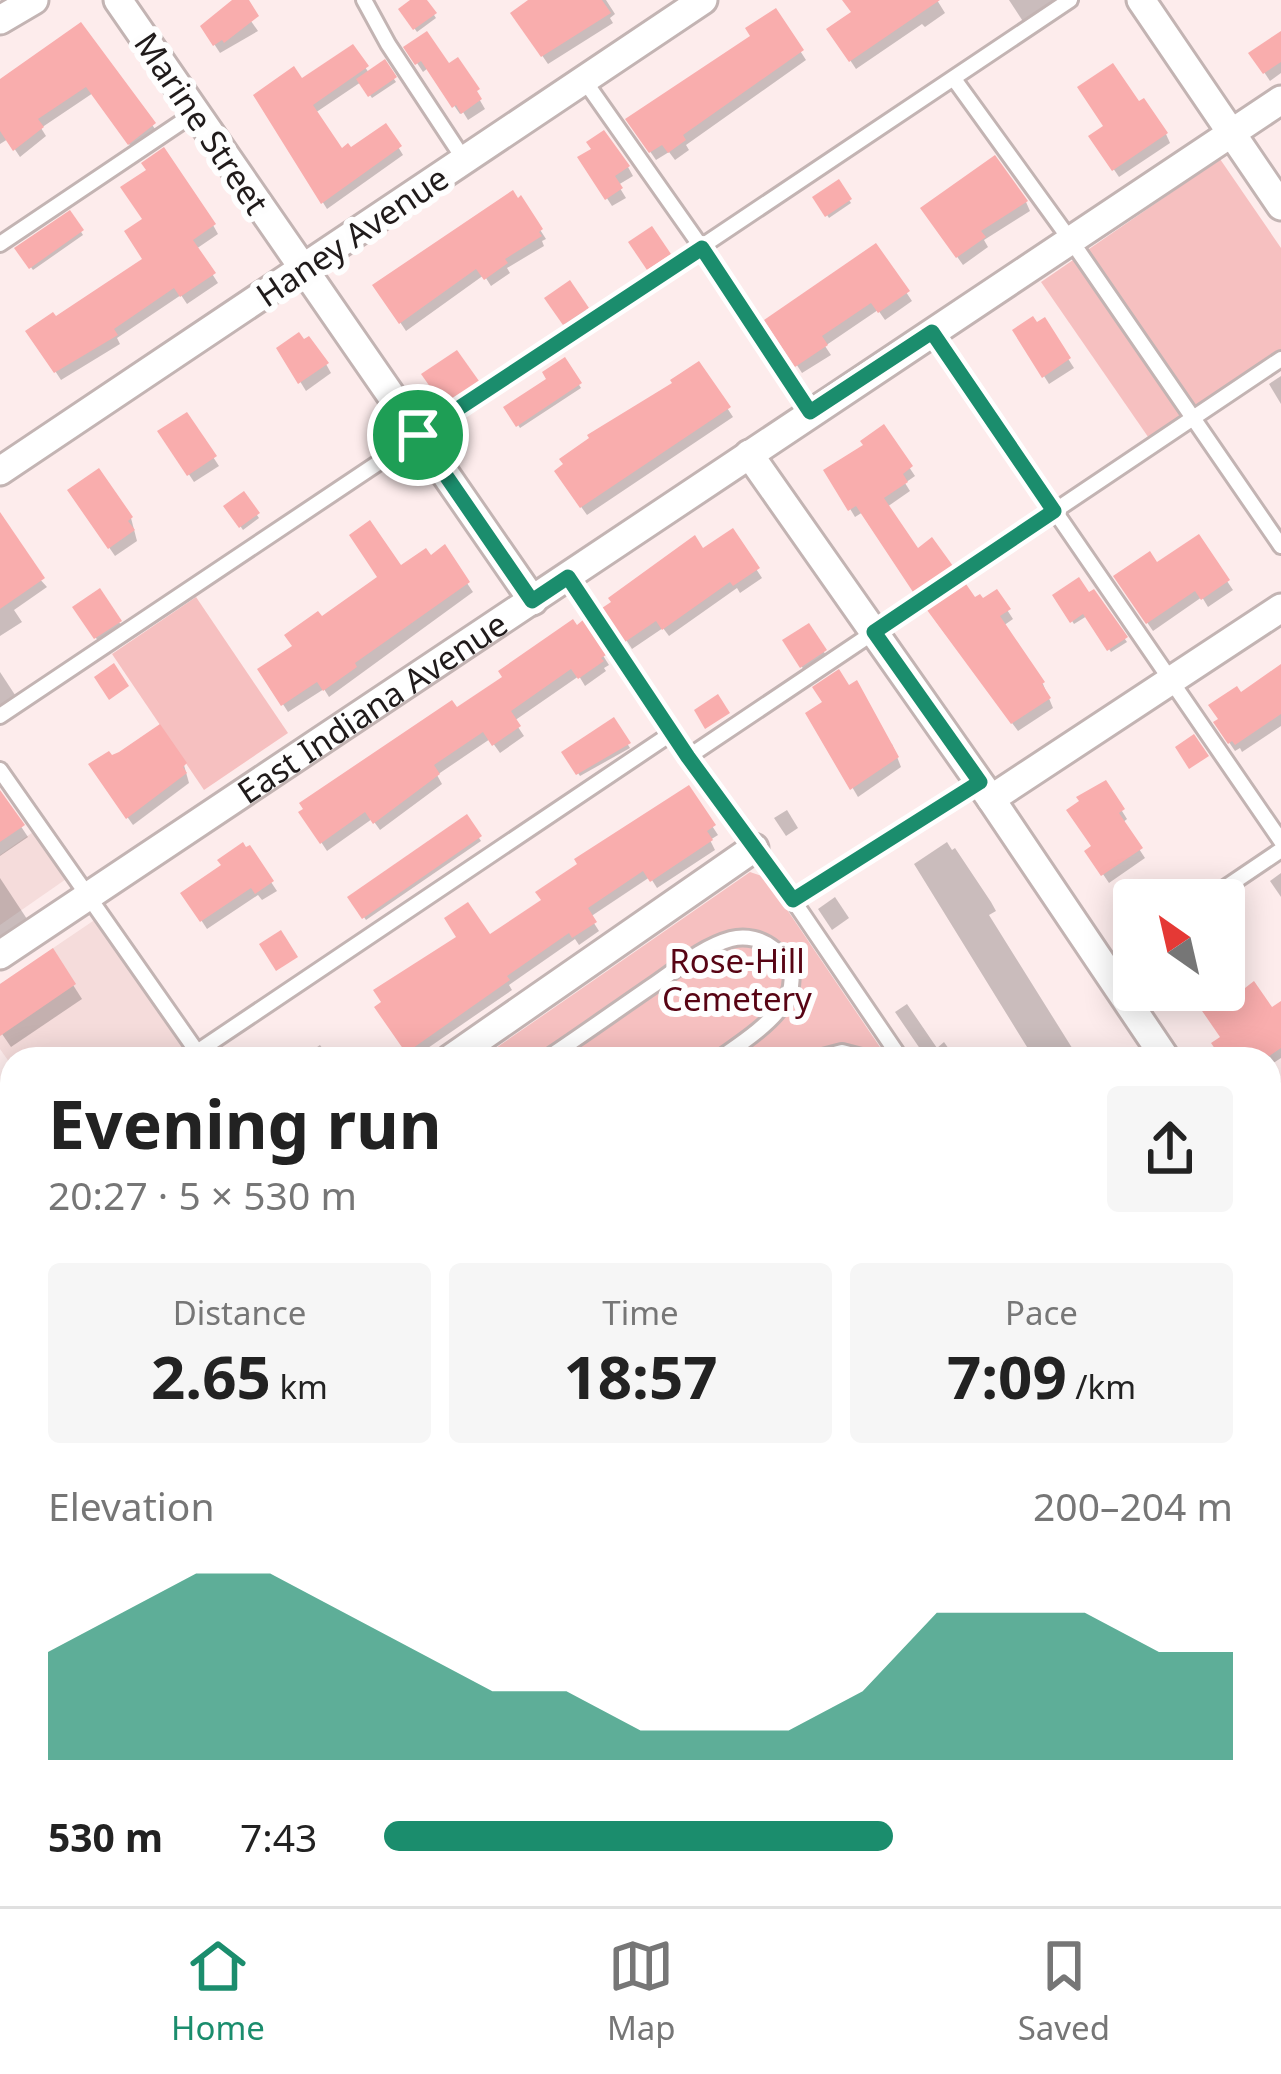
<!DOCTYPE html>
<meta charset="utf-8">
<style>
body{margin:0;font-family:"Noto Sans",sans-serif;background:#f6f6f6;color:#222;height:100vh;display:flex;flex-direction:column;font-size:45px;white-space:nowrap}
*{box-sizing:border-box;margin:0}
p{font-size:39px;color:#767676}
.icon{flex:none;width:66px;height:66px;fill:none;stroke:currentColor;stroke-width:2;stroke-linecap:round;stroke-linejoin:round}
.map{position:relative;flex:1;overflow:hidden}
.details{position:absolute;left:0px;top:1047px;width:1281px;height:861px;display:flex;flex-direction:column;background:#fff;border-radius:36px 36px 0 0;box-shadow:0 6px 30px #0003}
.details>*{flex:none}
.needle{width:78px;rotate:326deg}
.controls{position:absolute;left:1113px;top:879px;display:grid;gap:24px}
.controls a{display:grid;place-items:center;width:132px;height:132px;border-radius:12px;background:#fff;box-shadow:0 6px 30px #0003;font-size:60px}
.pin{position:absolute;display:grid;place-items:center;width:102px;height:102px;color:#fff;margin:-51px;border:6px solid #fff;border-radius:50%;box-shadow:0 3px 12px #0007}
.round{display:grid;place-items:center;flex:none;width:126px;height:126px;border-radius:12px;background:#f6f6f6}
.overview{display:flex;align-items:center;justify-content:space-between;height:204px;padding:0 48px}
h1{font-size:66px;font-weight:700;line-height:90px}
.metrics{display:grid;grid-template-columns:repeat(3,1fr);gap:18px;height:204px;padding:12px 48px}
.metrics div{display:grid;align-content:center;border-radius:12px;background:#f6f6f6;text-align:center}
.metrics b{font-size:60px;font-weight:700}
.metrics small{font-size:33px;font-weight:400}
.metrics p{font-size:33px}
.chart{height:336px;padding:24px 48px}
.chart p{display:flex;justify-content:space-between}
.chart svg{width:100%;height:216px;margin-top:12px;fill:#1b8d6d;opacity:.7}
ul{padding:0 48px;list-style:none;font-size:39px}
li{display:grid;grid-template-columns:192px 144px 1fr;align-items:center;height:90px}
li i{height:30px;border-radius:15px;background:#1b8d6d}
.tabs{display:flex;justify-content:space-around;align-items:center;height:168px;border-top:3px solid #e0e0e0;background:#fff;font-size:33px;color:#767676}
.tabs a{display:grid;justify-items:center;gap:6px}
.tabs .current{color:#1b8d6d}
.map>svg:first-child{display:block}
.built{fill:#f5dcdb}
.green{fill:#f6c0c0}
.shadow{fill:#0003}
.building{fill:#f9adad}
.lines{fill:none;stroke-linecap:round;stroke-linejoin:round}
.lane-casing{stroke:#c3b4b3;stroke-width:20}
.street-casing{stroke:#c3b4b3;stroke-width:33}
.secondary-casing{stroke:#c3b4b3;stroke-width:42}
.lane{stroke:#fff;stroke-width:14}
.street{stroke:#fff;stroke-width:27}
.secondary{stroke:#fff;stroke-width:36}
.route-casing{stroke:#fff;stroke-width:24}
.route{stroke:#1b8d6d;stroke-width:15}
.labels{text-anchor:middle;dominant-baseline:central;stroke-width:12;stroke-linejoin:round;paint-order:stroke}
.street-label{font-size:33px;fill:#201b1b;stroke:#fefefe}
.park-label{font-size:33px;fill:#580414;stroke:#fefefe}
</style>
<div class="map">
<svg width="1281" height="1906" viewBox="0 0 1281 1906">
<rect width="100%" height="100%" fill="#fdecec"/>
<g class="built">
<polygon points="36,830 69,877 0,925 0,855"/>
<polygon points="96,919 194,1059 12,1059 12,1066 0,1049 0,984"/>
<polygon points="0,1180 12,1198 12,1414 0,1423"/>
</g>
<g class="green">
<polygon points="1220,159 1281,248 1281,356 1153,444 1041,282"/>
<polygon points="196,597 288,733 204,790 112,654"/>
<polygon points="750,872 765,877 888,1059 480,1059"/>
</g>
<g class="shadow">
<polygon points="415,0 424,0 436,18 417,32 401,9"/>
<polygon points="537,0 606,0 615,14 610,18 613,23 548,64 519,22"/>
<polygon points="846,0 937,0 945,13 925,27 922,24 856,69 830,30 854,14"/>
<polygon points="1009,0 1066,0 1026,26"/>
<polygon points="237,1 258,31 220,53 203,27"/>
<polygon points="775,12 806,60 686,145 689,150 675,160 669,152 656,160 634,128 754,37"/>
<polygon points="80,26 158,133 134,151 93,93 41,128 46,136 20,157 8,139 0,144 0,83"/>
<polygon points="1281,34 1281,73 1270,81 1252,54"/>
<polygon points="352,48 369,73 384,64 396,82 372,98 361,82 315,113 341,152 350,151 386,127 403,155 327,209 257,96 301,82"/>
<polygon points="407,48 448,67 457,61 485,109 468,120 463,112 460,114 428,68 423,72"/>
<polygon points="1166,134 1170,143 1119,177 1092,137"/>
<polygon points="581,158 628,167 633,176 618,185 626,198 612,206"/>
<polygon points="838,183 851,203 829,218 816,198"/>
<polygon points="521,200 546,239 542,241 544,246 507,268 510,273 491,286 484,275 406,331 376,286"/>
<polygon points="1026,202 1030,211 984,240 988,247 963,265 929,217"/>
<polygon points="70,214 83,235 33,270 18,249"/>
<polygon points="213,225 218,234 196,249 218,283 187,304 181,295 117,338 120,344 61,380 29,331 55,321 146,260"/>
<polygon points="876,247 912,301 885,320 878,310 825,346 831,355 802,373 768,321"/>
<polygon points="569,284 588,312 567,327 548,299"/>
<polygon points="1044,321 1074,368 1049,384 1016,331"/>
<polygon points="280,349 326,364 331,373 306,391"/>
<polygon points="564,361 581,388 520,428 507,408 550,380"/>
<polygon points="699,365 733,417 587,515 562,480 593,439 676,385"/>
<polygon points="1281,376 1281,404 1269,384"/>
<polygon points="476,382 481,391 450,412 430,383"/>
<polygon points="186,416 219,466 194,482 161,432"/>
<polygon points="883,428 915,476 905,483 910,491 887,507 917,552 950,567 955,575 920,598 863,512 855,517 827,471 867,447"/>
<polygon points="243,495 259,518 243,530 227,506"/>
<polygon points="76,499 131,518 137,541 115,556"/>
<polygon points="732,532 762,578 740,593 737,588 669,636 663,628 632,649 606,609"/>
<polygon points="0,535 47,587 14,610 22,622 0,636"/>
<polygon points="1198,538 1233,590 1208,607 1202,597 1153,631 1122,586"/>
<polygon points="444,549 473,592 329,697 324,689 288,712 261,670 295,648 321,620 400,570 430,559"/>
<polygon points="99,592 121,625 98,641 76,608"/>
<polygon points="996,593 1013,619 1003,626 1043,684 1053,708 1018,731 935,620 974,601 982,602"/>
<polygon points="1094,593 1127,642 1111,652 1087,616 1074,624 1056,596 1089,596"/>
<polygon points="583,624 609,665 604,668 606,671 585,686 579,676 514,721 524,736 500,753 490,739 437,775 442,784 380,830 372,819 327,851 302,813"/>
<polygon points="808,627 829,660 807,675 786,641"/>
<polygon points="0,672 19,701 0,713"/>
<polygon points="1281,679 1281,726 1242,752 1240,748 1235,751 1222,732 1240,697"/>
<polygon points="809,714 892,744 901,767 858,797"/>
<polygon points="613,721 630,748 580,776 565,753"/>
<polygon points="184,765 189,783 133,825 97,774"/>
<polygon points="1105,784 1127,819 1122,823 1145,858 1109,883 1088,852 1094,848"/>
<polygon points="688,789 718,835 710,840 715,850 657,888 650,877 590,917 599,931 579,945 575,939 509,985 512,990 412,1059 383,1016 544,901"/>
<polygon points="0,795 28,837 0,856"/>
<polygon points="787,810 798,828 786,836 774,818"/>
<polygon points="466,818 481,841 366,920 351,898"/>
<polygon points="947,842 952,850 955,848 991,902 996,911 989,915 1079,1059 1014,1059 1027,1047 914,864"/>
<polygon points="249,849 277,891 262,900 258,895 207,929 184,894"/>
<polygon points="1281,873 1281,897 1270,881"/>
<polygon points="0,878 27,919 0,938"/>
<polygon points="835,897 849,918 832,930 818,909"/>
<polygon points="1224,937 1233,952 1224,958"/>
<polygon points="52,952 82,999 11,1047 0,1031 0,987"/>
<polygon points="1224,963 1244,992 1281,1014 1281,1058 1269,1066 1269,1059 1224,1059 1223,1038 1187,990 1224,990"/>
<polygon points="907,1004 937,1048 944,1042 956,1059 927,1059 895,1012"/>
<polygon points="320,1045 330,1059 300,1059"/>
<polygon points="12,1226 12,1359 0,1342 0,1235"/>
<polygon points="1281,1359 1281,1419 1269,1402 1269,1367"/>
<polygon points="1269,1518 1281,1536 1281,1548 1269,1556"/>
<polygon points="12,1594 12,1664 0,1673 0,1602"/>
<polygon points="1269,1726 1281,1743 1281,1766 1269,1775"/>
<polygon points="1281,1878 1281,1906 1240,1906 1254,1896 1269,1896 1269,1886"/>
<polygon points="60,1896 360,1896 346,1906 63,1906 66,1904"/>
<polygon points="415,1896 448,1896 453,1904 459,1900 462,1906 400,1906"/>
<polygon points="774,1896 768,1906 735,1906 730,1897"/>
<polygon points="791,1896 843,1896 850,1906 797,1906"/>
<polygon points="991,1896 1091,1896 1076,1906 976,1906"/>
</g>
<g class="building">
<polygon points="232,0 249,0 259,16 224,43 222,40 213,46 200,26"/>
<polygon points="410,0 427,0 437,13 413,30 398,9"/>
<polygon points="528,0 602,0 611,13 541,57 510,13"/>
<polygon points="842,0 940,0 849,62 826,29 851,12"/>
<polygon points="776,8 804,50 683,135 686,140 668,153 662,145 649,153 625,119 750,36 745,28"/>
<polygon points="81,22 156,123 128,145 86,87 38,119 44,127 13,151 0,131 0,79"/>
<polygon points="427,31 449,63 458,57 480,89 477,91 482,99 461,114 456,105 452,108 421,61 415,65 403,47"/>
<polygon points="1281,31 1281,62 1263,74 1248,53"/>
<polygon points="353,44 369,66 313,105 342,148 348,143 351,147 386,123 402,146 321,204 253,95 294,66 302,78"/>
<polygon points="385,59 397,77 368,97 356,79"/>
<polygon points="1113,63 1139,101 1144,98 1168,133 1112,171 1088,136 1103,126 1077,87"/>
<polygon points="604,130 630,166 615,176 623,188 605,200 577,157 591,149 586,142"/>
<polygon points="164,147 216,224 193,240 216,273 180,297 174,288 114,329 118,335 54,373 25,331 53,312 56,316 142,259 124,231 142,219 120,187 146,170 141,163"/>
<polygon points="995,155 1028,201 981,231 986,237 956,258 920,208"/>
<polygon points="839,179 852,199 825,217 812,197"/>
<polygon points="513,190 518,198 521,195 543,229 539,232 542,236 505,259 508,263 484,280 476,269 399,324 372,285"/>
<polygon points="70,210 84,230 29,269 14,248"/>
<polygon points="652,226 671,254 647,270 628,242"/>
<polygon points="876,243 910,291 878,313 871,303 822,336 828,345 795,367 764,320"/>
<polygon points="570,280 589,308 563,325 544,298"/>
<polygon points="1033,316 1037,322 1045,317 1071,358 1042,378 1012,330"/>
<polygon points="299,332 304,339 309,336 329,363 298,384 276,348"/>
<polygon points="457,350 479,381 443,405 421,374"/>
<polygon points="565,357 582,383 516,427 503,407 546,379 542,372"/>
<polygon points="699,361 731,407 580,508 554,471 563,464 559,459 589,438 587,435 672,383 670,380"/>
<polygon points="187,412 217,456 187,476 157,431"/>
<polygon points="884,424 913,466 903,474 908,482 884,498 918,548 932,537 953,566 913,592 856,506 848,511 823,470 863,445 860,441"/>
<polygon points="99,468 133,517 128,521 135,530 108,549 67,490"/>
<polygon points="244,491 260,513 239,528 223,506"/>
<polygon points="0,512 45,578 0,609"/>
<polygon points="370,520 401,565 426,548 431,555 445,544 470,582 355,663 357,667 323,691 317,682 281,706 257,669 292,646 284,635 318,611 322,616 377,577 349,535"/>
<polygon points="733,528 760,568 733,586 730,582 662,630 656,621 625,642 602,608 611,602 608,598 695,535 703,548"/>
<polygon points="1199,534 1230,580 1201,600 1195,591 1146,624 1113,576 1150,551 1157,562"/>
<polygon points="1079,577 1089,592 1094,589 1128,637 1107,651 1083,614 1070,623 1052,595"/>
<polygon points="966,584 975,597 980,594 983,598 997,589 1011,609 1000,616 1045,682 1042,684 1051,698 1011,724 927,610"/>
<polygon points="100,588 122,621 94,639 72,607"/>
<polygon points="573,619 577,625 583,620 606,655 601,658 604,661 578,679 571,669 511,711 521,726 492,746 483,732 434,765 440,774 373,824 365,812 320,844 298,812 303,809 299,803 452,700 457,707 502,677 498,671"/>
<polygon points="809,623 827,650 800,668 782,640"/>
<polygon points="114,663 129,686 109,700 94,677"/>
<polygon points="1281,664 1281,714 1235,745 1232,741 1228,744 1213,722 1218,719 1208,705 1237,686 1241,692"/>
<polygon points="839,669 849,685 857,680 899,757 850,790 805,713 822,702 812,687"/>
<polygon points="718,694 730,713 705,729 694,710"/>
<polygon points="614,717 631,743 576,775 561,752"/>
<polygon points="160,724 187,763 183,767 187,773 126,819 88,764 109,751 112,755 119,752"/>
<polygon points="1194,734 1209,756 1189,769 1175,747"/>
<polygon points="1106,780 1125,809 1119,813 1143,848 1101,876 1084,851 1091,846 1066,810 1079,801 1076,797"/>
<polygon points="689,785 716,825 707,831 713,840 650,882 643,871 588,908 597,922 572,938 569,933 507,976 510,980 406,1053 374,1007 381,1002 373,990 456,937 444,918 468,902 490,934 541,900 535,892 577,864 574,859"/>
<polygon points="0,790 25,825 0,842"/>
<polygon points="467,814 482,836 362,919 347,897"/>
<polygon points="243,842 246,847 250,845 274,881 255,894 251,888 200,922 180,893 221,865 217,860"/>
<polygon points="281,930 298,957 276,971 259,944"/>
<polygon points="53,948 76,984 0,1036 0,984"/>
<polygon points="1224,958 1245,988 1254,981 1272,1007 1281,1001 1281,1048 1265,1059 1222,1059 1211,1043 1220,1037 1198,1005 1224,990"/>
</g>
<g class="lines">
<g class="lane-casing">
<g id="lane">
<polyline points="364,0 388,44 465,161"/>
<polyline points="954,79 1079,252 1281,546"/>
<polyline points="584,80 702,248 810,413"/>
<polyline points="0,244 195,113"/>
<polyline points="932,332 1281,841"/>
<polyline points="568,577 672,733 793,900 901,1059"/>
<polyline points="0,716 1070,0"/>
<polyline points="688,757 1281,359"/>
<polyline points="0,770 200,1056"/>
<polyline points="793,900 979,782"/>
<polyline points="1207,900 1281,850"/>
<polyline points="1104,970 1134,950"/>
<polyline points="197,1052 672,733"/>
<path d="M546 1059C582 1035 617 1010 652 986 677 969 702 947 731 939 746 935 762 939 774 949 826 992 749 1037 719 1059"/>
<polyline points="815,1059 842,1052 869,1059"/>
<polyline points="0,1439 12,1430"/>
<polyline points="0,1485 12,1503"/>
<polyline points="776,1896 783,1906"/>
</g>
</g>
<g class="street-casing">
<g id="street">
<polyline points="118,0 533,601"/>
<polyline points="1141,0 1281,206"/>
<polyline points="0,20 34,0"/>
<polyline points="749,454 991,799 1166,1059"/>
<polyline points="0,471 703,0"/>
<polyline points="991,799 1281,608"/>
<path id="s1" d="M0 955 1281 100"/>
<polyline points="450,1059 754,848"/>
<polyline points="1269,1106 1281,1098"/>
<polyline points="1269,1208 1281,1226"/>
<polyline points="1269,1596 1281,1588"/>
<polyline points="1269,1639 1281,1656"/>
<polyline points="0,1749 12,1740"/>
<polyline points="1269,1824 1281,1816"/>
<polyline points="596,1906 611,1896"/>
<polyline points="1149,1906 1164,1896"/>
</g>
</g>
<g class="secondary-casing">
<g id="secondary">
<polyline points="0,1115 12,1132"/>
<polyline points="536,1896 543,1906"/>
</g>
</g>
<use href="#lane" class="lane"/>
<use href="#street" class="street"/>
<use href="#secondary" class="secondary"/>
</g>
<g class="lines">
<g class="route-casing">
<polygon id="route" points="702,248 810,412 932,332 1054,511 874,632 980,782 793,900 688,757 568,577 532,601 418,435"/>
</g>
<use href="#route" class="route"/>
</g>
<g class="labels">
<g class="street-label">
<text transform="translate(202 123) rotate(56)">Marine Street</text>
<text transform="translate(352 236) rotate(-34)">Haney Avenue</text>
<text stroke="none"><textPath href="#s1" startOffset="447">East Indiana Avenue</textPath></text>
</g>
<g class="park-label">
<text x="737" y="960">Rose-Hill<tspan x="737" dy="38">Cemetery</tspan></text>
</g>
</g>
</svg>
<div class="controls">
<a><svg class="needle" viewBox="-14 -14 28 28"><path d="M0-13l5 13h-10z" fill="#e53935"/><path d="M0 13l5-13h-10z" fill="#767676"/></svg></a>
</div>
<div class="pin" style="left:418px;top:435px;background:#1e9e55"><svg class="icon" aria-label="arrive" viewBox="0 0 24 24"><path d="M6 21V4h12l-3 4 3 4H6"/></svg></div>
<section class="details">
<div class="overview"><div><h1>Evening run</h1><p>20:27 · 5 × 530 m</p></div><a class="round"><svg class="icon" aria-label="share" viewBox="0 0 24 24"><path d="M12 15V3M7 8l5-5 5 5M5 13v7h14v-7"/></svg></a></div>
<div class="metrics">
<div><p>Distance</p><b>2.65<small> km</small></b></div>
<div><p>Time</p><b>18:57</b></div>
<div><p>Pace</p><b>7:09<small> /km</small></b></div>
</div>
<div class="chart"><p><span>Elevation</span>200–204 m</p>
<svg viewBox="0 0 160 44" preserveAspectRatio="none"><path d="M0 44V22L10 14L20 6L30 6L40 14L50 22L60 30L70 30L80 38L90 38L100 38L110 30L120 14L130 14L140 14L150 22L160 22V44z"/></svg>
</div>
<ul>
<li><b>530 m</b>7:43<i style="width:60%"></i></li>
</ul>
</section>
</div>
<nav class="tabs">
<a class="current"><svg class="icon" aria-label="home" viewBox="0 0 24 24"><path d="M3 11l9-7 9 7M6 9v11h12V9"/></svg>Home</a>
<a><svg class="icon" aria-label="map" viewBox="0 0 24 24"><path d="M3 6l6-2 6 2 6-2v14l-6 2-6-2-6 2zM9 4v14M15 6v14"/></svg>Map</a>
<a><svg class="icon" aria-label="saved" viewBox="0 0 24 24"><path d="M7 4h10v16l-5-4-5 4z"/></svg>Saved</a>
</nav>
